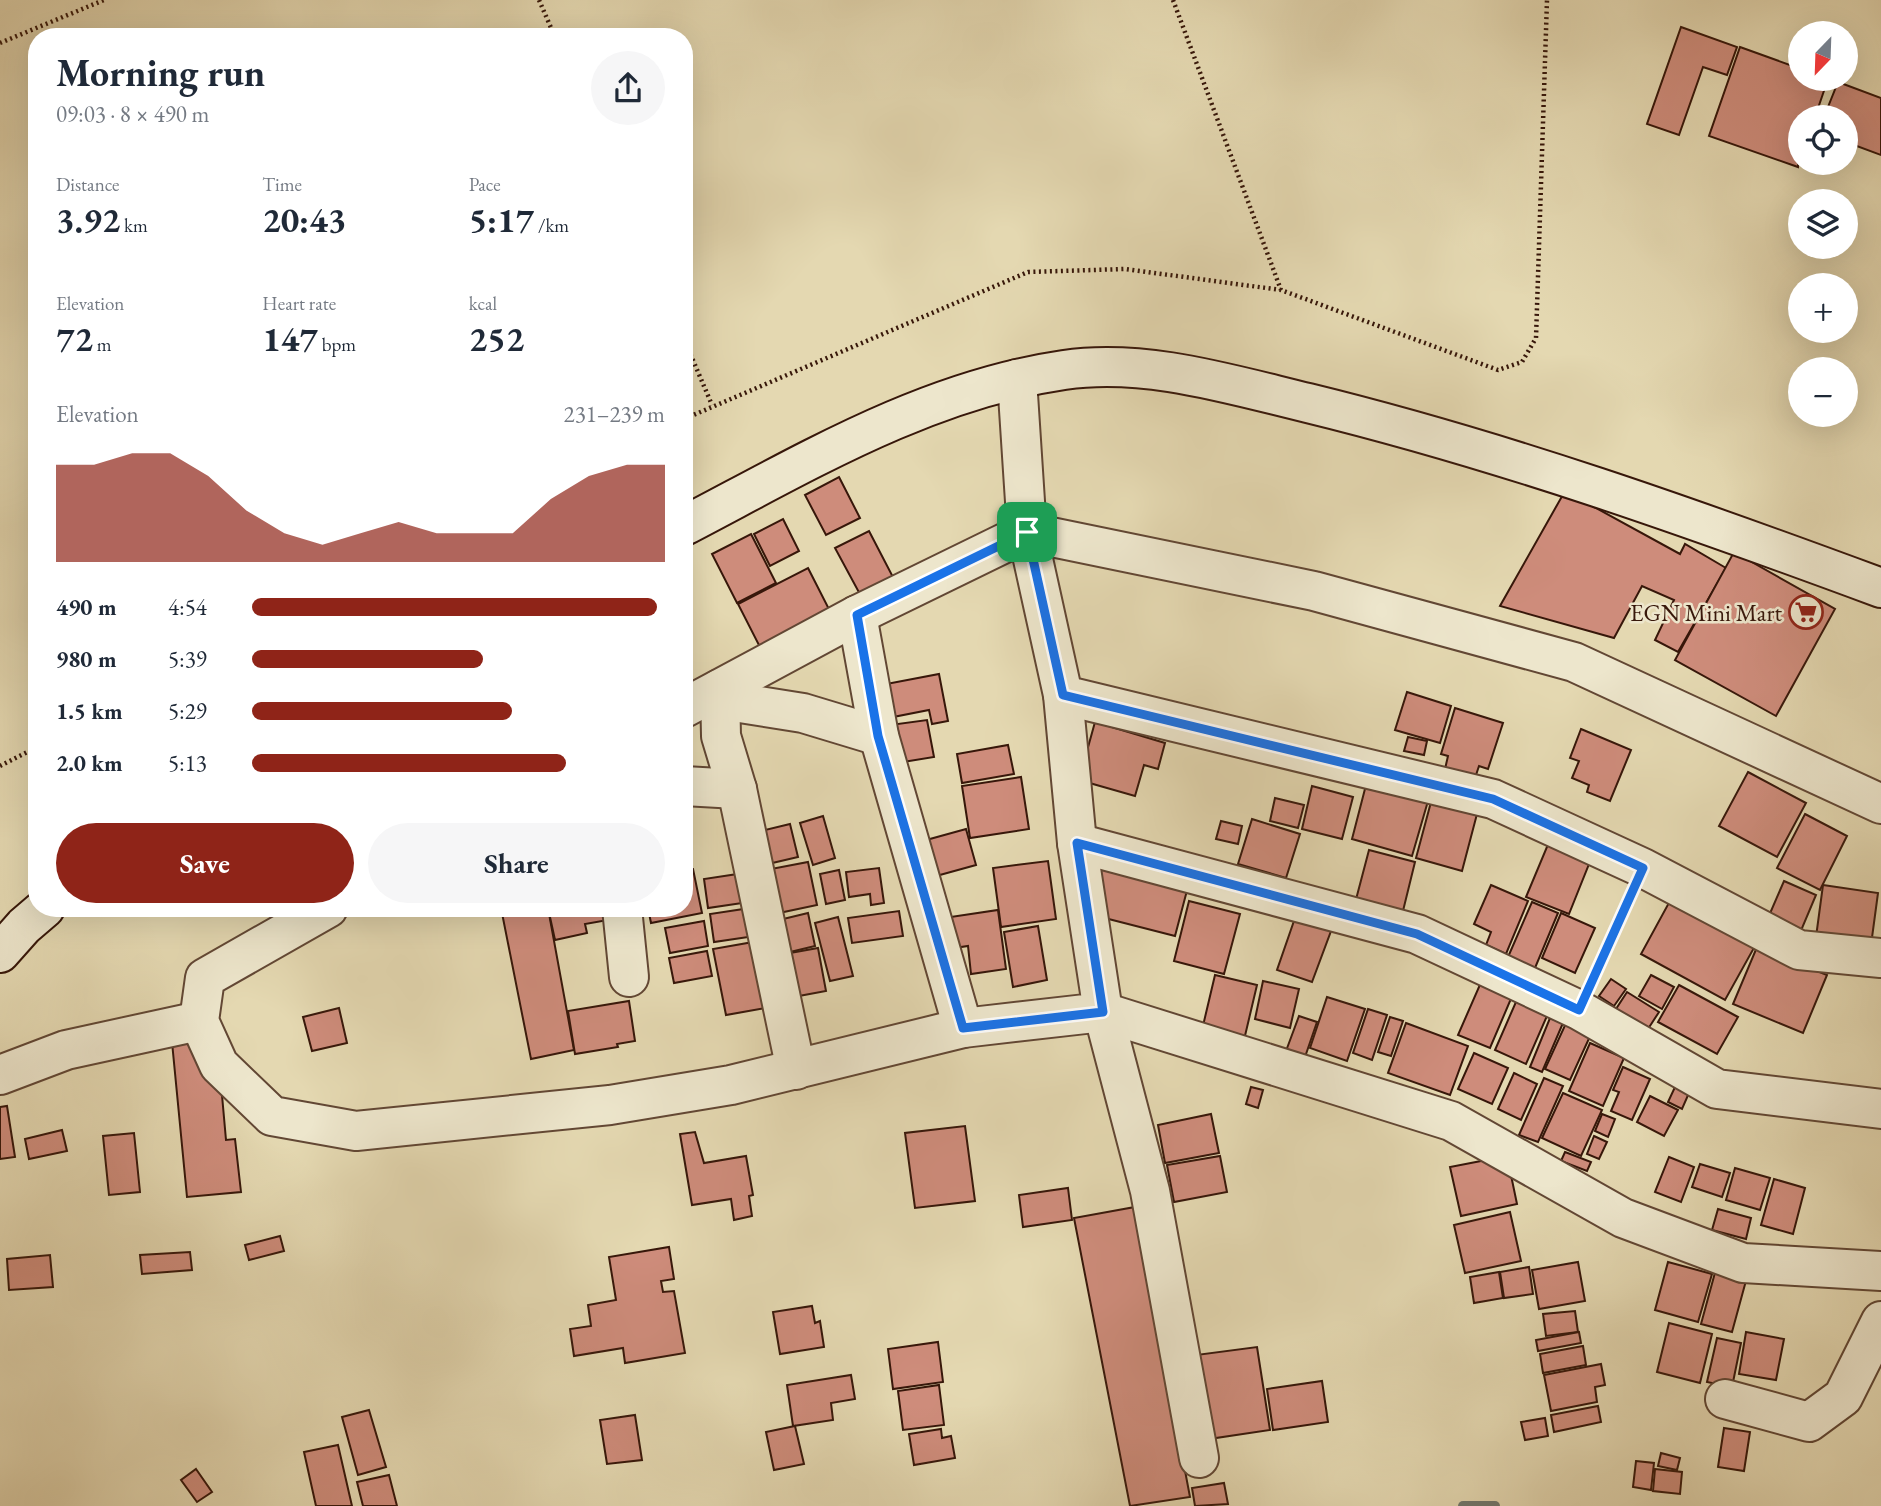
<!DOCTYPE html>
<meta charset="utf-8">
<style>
body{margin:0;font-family:"EB Garamond",serif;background:#f6f6f7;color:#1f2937;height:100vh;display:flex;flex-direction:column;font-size:26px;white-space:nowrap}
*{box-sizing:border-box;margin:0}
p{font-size:23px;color:#747a83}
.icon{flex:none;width:38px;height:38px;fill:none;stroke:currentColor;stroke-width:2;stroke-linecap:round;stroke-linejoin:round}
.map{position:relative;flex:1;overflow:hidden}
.panel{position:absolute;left:28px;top:28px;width:665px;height:889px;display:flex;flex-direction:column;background:#fff;border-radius:28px;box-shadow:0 7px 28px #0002}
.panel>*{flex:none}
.needle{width:46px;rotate:203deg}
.buttons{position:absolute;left:1788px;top:21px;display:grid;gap:14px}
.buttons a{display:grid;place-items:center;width:70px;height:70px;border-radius:50%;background:#fff;box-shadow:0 7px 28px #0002;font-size:35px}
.pin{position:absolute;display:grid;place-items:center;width:60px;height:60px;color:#fff;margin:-30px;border-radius:14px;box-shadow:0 4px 10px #0006}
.round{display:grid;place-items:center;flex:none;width:74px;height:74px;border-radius:37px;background:#f6f6f7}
.summary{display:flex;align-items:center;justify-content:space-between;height:119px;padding:0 28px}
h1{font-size:38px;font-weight:700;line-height:52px}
.figures{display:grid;grid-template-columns:repeat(3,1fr);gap:10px;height:119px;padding:7px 28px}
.figures div{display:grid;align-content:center}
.figures b{font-size:35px;font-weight:700}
.figures small{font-size:19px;font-weight:400}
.figures p{font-size:19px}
.chart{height:196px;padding:14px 28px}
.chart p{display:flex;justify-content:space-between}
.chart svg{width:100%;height:126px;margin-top:7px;fill:#8f2418;opacity:.7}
.button{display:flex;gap:14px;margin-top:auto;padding:14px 28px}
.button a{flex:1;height:80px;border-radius:42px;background:#8f2418;color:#fff;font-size:28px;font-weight:700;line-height:80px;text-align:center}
.button a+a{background:#f6f6f7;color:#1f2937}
ul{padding:0 28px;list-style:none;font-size:23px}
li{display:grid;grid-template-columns:112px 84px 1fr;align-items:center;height:52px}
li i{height:18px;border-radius:9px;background:#8f2418}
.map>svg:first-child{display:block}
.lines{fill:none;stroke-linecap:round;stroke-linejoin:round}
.stream{stroke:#70786f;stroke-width:10}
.building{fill:#ce8c7b;stroke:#37170a;stroke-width:2}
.street-casing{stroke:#624734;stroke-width:42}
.secondary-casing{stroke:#37170a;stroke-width:42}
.path{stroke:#37170a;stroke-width:4.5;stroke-dasharray:2 3.5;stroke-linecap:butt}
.street{stroke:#ede6cc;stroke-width:38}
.secondary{stroke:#ede6cc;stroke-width:38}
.route-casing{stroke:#fff;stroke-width:14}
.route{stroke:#1a73e8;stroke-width:9}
.labels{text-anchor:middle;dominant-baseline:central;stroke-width:5;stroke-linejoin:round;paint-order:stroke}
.poi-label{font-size:24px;fill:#37170a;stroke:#ede6cc;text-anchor:end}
</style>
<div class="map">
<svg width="1881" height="1506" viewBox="0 0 1881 1506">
<rect width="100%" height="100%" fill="#e4d8b1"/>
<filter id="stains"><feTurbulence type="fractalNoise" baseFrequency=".00286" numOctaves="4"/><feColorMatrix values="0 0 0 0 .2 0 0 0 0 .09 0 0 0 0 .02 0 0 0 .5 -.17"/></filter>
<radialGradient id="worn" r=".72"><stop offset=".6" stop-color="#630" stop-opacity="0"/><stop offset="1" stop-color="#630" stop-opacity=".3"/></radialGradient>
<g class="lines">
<polyline class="stream" points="1463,1506 1495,1506"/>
</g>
<g class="building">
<polygon points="1681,27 1737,47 1727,75 1703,67 1679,135 1647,124"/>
<polygon points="1740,47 1801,69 1801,79 1828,79 1815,117 1801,117 1798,167 1709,136"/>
<polygon points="1838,82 1881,98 1881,155 1846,142 1846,117 1824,117"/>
<polygon points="839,477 860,518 826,535 805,495"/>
<polygon points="1565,491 1680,554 1685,544 1726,568 1678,652 1655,640 1674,600 1642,586 1614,638 1500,606"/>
<polygon points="783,519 799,551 770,566 754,534"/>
<polygon points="869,531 895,581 862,598 835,548"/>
<polygon points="751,534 776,583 737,603 712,554"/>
<polygon points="1734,552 1835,609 1776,716 1675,660"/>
<polygon points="808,568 834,619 764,655 738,604"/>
<polygon points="939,674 948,721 932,724 929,710 888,718 881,685"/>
<polygon points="1407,692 1451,706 1440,743 1395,730"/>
<polygon points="1455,708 1503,723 1488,769 1479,766 1475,778 1445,769 1448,756 1441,754"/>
<polygon points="927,720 934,757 897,763 890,725"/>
<polygon points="1095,722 1165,743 1158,769 1144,765 1135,796 1079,780"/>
<polygon points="1581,729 1631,750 1610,801 1587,792 1589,785 1572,778 1579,761 1570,758"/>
<polygon points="1408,737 1427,741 1424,755 1404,751"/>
<polygon points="1008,745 1014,774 962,783 957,754"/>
<polygon points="1748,772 1806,803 1777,857 1719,826"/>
<polygon points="1021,777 1029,829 970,838 962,786"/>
<polygon points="1366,785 1428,801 1412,856 1352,839"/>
<polygon points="1312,786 1353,797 1342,839 1302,829"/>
<polygon points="1275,798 1304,805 1298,828 1270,821"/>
<polygon points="1431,802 1477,814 1462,871 1416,858"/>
<polygon points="1805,814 1847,836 1820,890 1777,868"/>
<polygon points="823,816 835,858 813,865 800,823"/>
<polygon points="1252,819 1300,834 1286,878 1238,864"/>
<polygon points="1221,821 1242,826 1238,844 1216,839"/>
<polygon points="790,824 798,857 768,864 761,831"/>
<polygon points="966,829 976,865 929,878 919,842"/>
<polygon points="1549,842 1591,859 1569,914 1526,897"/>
<polygon points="1369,850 1415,862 1401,919 1354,907"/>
<polygon points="1104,857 1190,879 1175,936 1089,914"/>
<polygon points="1048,861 1056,919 1001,927 993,868"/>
<polygon points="808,862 817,905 779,913 771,869"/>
<polygon points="879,868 884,903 871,905 870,894 849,897 846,872"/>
<polygon points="693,869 702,913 651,923 648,908 684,908 684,870"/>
<polygon points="839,870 845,900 826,904 820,874"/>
<polygon points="751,872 756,901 708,908 704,879"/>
<polygon points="1784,881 1816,895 1800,933 1768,918"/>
<polygon points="1491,885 1528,901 1506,954 1486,945 1491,932 1474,924"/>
<polygon points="1823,885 1878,893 1871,945 1816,937"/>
<polygon points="1671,899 1755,946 1725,1000 1641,954"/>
<polygon points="1189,901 1240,914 1224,974 1174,961"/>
<polygon points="1532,902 1558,913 1535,968 1508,957"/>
<polygon points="757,907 762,935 714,942 710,914"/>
<polygon points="501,908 548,908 574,1050 531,1059"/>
<polygon points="548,908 606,908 608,920 585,924 587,933 555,940"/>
<polygon points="998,910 1006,969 971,974 968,946 941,950 937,919"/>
<polygon points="899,911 903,936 852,943 848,918"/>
<polygon points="808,913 815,946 786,953 779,920"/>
<polygon points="1561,913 1595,928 1575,973 1542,958"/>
<polygon points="838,917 853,976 830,981 815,923"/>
<polygon points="1295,918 1331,931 1312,982 1277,970"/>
<polygon points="704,921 708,946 670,953 665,928"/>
<polygon points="1038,926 1047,980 1013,987 1004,932"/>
<polygon points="759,941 771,1007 726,1015 713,949"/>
<polygon points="1757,947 1827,975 1803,1033 1733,1004"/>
<polygon points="818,948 826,991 788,998 779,955"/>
<polygon points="707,951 712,976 674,983 669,958"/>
<polygon points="1215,975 1257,985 1244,1040 1202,1030"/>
<polygon points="1651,975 1674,987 1662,1009 1639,996"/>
<polygon points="1611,979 1626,989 1614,1006 1599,996"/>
<polygon points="1482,980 1513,994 1490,1048 1458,1035"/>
<polygon points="1263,981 1299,989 1290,1028 1255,1019"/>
<polygon points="1679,985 1738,1017 1717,1054 1658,1022"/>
<polygon points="1627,992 1659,1012 1648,1029 1616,1009"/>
<polygon points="1519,995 1550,1009 1526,1064 1495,1050"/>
<polygon points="1327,997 1365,1009 1347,1061 1310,1048"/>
<polygon points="629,1001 635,1041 617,1044 618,1047 575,1054 568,1011"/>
<polygon points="339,1008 347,1043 312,1051 303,1017"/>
<polygon points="1368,1009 1387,1015 1372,1060 1353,1053"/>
<polygon points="1299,1016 1317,1022 1305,1057 1286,1051"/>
<polygon points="1390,1017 1403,1021 1391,1056 1378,1052"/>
<polygon points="1550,1018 1563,1023 1542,1072 1530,1067"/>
<polygon points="1567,1021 1592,1032 1570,1080 1545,1069"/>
<polygon points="1406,1023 1468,1046 1450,1095 1388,1073"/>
<polygon points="217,1039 226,1140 235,1139 241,1192 187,1197 172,1042"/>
<polygon points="1590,1043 1624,1058 1603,1106 1569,1091"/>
<polygon points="1474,1053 1508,1068 1492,1104 1458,1089"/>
<polygon points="1623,1067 1650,1079 1632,1120 1611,1111 1619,1092 1613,1090"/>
<polygon points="1514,1073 1537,1084 1521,1120 1498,1109"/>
<polygon points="1544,1078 1563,1086 1538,1142 1519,1135"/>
<polygon points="1251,1087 1263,1090 1258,1108 1246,1104"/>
<polygon points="1675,1087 1689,1093 1682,1109 1668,1102"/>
<polygon points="1563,1093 1602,1110 1581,1156 1542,1138"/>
<polygon points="1650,1096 1678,1110 1664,1136 1637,1122"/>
<polygon points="7,1106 15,1157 0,1159 0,1107"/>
<polygon points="1211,1114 1219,1153 1165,1163 1158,1125"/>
<polygon points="1602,1114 1615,1119 1608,1137 1595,1131"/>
<polygon points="965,1126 975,1201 915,1208 905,1133"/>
<polygon points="62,1130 67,1151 29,1159 25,1139"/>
<polygon points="695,1132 704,1163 746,1156 753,1195 749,1196 752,1216 734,1220 731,1199 692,1205 680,1134"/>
<polygon points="134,1133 140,1192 109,1195 103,1136"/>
<polygon points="1594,1136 1607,1142 1599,1159 1587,1154"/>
<polygon points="1565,1152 1591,1162 1587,1171 1561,1161"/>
<polygon points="1220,1156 1227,1192 1174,1202 1167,1165"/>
<polygon points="1507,1156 1517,1204 1461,1216 1450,1167"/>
<polygon points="1669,1157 1694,1167 1681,1202 1655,1192"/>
<polygon points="1700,1164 1730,1173 1722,1197 1692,1187"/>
<polygon points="1735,1168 1770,1178 1760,1210 1726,1200"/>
<polygon points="1774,1179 1805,1188 1793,1234 1761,1225"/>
<polygon points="1068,1188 1072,1220 1023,1227 1019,1195"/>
<polygon points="1135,1207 1190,1497 1130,1506 1074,1218"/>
<polygon points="1718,1209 1751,1218 1746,1239 1712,1230"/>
<polygon points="1510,1212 1521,1261 1465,1273 1454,1225"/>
<polygon points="280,1236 284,1251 249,1260 245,1245"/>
<polygon points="669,1247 674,1279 661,1281 663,1292 674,1291 685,1353 625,1363 623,1348 574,1356 570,1329 591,1326 588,1305 616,1300 609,1257"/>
<polygon points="190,1252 192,1270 142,1274 140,1255"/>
<polygon points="50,1255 53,1287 9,1290 7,1259"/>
<polygon points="1578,1262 1585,1301 1539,1309 1532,1270"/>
<polygon points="1668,1262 1712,1274 1698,1322 1655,1310"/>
<polygon points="1529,1267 1533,1294 1504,1298 1500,1272"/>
<polygon points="1716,1269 1747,1277 1732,1332 1701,1324"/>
<polygon points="1499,1272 1503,1298 1474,1303 1470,1277"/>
<polygon points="812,1306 815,1323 820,1321 824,1347 780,1354 773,1312"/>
<polygon points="1575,1311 1578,1332 1546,1336 1543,1314"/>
<polygon points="1669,1323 1712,1334 1700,1383 1657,1372"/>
<polygon points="1579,1332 1581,1343 1538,1351 1536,1340"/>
<polygon points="1746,1332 1784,1339 1776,1380 1739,1374"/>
<polygon points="1717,1338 1741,1343 1732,1387 1707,1382"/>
<polygon points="938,1342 943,1382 893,1389 888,1349"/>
<polygon points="1583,1346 1586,1365 1543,1373 1540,1354"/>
<polygon points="1257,1347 1270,1430 1209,1439 1196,1355"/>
<polygon points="1601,1364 1605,1385 1595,1387 1597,1402 1551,1411 1544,1375"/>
<polygon points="851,1375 855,1399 831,1403 833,1420 793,1426 787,1385"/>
<polygon points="1322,1381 1328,1422 1273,1430 1267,1389"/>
<polygon points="939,1385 944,1425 903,1430 898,1391"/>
<polygon points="1598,1406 1601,1422 1554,1432 1551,1415"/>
<polygon points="369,1410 386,1467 358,1475 342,1417"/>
<polygon points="635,1415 642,1460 607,1464 600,1420"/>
<polygon points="1545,1418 1548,1436 1525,1440 1521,1422"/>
<polygon points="795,1426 804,1464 774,1470 766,1432"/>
<polygon points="1724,1428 1750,1432 1744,1471 1718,1467"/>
<polygon points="941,1429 942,1438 951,1436 955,1458 914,1465 909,1434"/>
<polygon points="338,1445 352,1506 316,1506 304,1452"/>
<polygon points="1661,1453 1680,1458 1677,1470 1658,1466"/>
<polygon points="1636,1461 1654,1463 1651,1490 1633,1487"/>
<polygon points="196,1469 212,1492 197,1502 181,1480"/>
<polygon points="1655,1469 1682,1472 1680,1494 1653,1491"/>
<polygon points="389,1475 397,1506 363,1506 357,1482"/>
<polygon points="1224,1483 1228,1504 1195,1506 1192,1488"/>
</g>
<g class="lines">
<g class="street-casing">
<g id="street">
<polyline points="1017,379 1027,532 1063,695 1493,799 1643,868 1799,950 1881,958"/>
<polyline points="857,615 879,736 963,1028"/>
<polyline points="720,689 721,736 737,789 796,1070"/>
<polyline points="721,700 803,713 879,736"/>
<polyline points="684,708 857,615 1027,532 1314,591 1574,662 1881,804"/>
<polyline points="684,786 737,789"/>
<polyline points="1077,843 1417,934 1579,1010 1717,1089 1881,1109"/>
<polyline points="328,908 205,978 199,1021 219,1065 272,1116 356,1131 610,1105 731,1085 963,1028 1103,1012 1077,843 1063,695"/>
<polyline points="622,908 629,977"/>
<polyline points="1103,1012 1451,1121 1623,1218 1743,1263 1881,1271"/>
<polyline points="1103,1012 1150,1191 1199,1458"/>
<polyline points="0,1075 66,1050 199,1021"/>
<polyline points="1725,1399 1809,1422 1843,1397 1881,1321"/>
</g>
</g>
<g class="secondary-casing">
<g id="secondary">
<path d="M684 526C805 463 926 390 1064 370 1145 358 1229 384 1308 403 1504 451 1692 518 1881 588"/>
<polyline points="0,953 24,926 45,908"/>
</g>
</g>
<g class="path">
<polyline points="539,0 555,37"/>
<polyline points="1173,0 1281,290"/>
<polyline points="0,43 104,0"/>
<polyline points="684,339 712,405"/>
<polyline points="684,419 1028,272 1125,269 1281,290 1498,370 1522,362 1536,338 1547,0"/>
<polyline points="0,766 37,747"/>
<polyline points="1593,979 1628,901"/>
</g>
<use href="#street" class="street"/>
<use href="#secondary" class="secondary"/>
</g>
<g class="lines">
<g class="route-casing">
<polygon id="route" points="1027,532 1063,695 1493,799 1643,868 1579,1010 1417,934 1077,843 1103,1012 963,1028 878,736 857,615"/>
</g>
<use href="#route" class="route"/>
</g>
<defs>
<g id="supermarket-ring" transform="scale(1.75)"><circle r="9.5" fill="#ede6cc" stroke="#8f2418" stroke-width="1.5"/><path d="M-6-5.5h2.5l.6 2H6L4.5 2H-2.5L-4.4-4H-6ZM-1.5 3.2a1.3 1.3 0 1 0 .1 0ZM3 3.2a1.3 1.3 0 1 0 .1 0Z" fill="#8f2418"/></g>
</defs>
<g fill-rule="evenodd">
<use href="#supermarket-ring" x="1806" y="612"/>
</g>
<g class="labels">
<g class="poi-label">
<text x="1782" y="612">EGN Mini Mart</text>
</g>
</g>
<rect width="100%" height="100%" filter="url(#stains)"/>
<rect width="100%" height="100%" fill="url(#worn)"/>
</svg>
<div class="buttons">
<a><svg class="needle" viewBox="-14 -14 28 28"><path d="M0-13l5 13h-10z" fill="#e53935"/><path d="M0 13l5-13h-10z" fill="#747a83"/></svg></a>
<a><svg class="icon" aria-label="locate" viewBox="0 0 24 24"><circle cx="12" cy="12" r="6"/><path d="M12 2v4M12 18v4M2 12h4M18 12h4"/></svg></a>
<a><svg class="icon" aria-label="layers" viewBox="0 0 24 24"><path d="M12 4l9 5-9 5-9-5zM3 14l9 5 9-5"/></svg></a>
<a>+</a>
<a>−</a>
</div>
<div class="pin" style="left:1027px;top:532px;background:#1e9e55"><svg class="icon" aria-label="arrive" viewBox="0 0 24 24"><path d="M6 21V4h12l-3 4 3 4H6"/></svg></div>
<section class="panel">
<div class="summary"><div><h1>Morning run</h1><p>09:03 · 8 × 490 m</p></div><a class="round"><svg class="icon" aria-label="share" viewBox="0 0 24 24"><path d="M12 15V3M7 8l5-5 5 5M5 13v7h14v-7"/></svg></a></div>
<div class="figures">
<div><p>Distance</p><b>3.92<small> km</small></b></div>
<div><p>Time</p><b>20:43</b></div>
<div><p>Pace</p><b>5:17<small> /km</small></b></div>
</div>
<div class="figures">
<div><p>Elevation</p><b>72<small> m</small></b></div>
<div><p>Heart rate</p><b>147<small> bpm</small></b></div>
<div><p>kcal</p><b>252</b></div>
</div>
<div class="chart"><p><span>Elevation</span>231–239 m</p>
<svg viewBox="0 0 160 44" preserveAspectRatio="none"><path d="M0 44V10L10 10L20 6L30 6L40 14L50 26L60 34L70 38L80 34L90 30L100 34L110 34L120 34L130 22L140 14L150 10L160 10V44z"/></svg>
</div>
<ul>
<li><b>490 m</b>4:54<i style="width:98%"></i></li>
<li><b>980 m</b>5:39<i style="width:56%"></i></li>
<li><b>1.5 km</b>5:29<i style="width:63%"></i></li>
<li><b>2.0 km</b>5:13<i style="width:76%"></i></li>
</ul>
<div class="button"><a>Save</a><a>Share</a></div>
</section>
</div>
